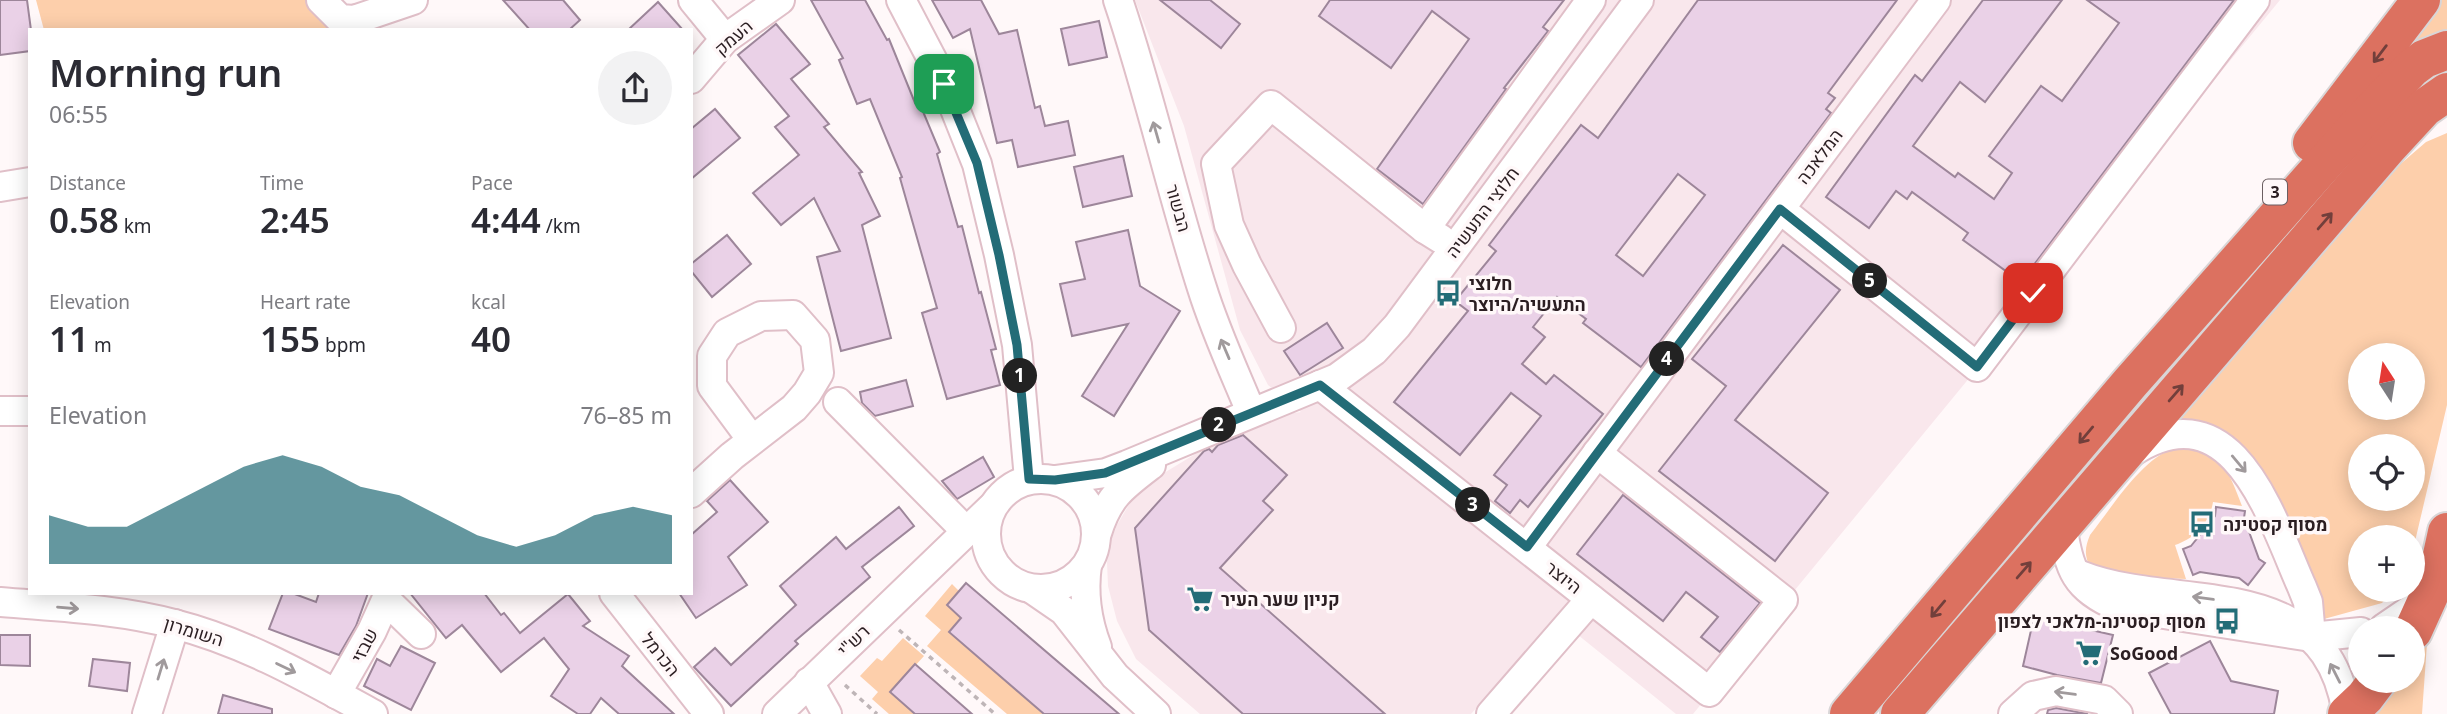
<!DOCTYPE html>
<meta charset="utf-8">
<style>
body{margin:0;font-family:"Noto Sans",Heebo,sans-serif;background:#f2f2f3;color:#2b2b33;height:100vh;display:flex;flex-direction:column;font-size:26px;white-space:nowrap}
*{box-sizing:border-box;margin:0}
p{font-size:23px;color:#7c7c81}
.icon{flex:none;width:38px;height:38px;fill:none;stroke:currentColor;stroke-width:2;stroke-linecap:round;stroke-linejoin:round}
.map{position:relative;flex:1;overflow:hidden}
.side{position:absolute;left:28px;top:28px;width:665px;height:567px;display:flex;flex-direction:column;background:#fff;border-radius:0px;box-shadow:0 4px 18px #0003}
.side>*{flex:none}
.needle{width:46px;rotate:348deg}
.controls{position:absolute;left:2348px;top:343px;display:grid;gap:14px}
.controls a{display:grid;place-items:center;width:77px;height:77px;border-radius:50%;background:#fff;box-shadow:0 4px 18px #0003;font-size:35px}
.pin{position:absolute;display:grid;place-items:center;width:60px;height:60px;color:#fff;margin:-30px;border-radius:14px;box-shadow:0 4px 10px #0006}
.km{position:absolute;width:35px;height:35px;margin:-18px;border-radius:50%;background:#222;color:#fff;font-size:19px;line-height:35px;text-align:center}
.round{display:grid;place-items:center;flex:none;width:74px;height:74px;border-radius:37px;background:#f2f2f3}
.head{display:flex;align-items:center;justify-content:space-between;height:119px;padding:0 21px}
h1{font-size:38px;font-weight:600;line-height:52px}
.metrics{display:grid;grid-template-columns:repeat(3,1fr);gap:10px;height:119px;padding:7px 21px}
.metrics div{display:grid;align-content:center}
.metrics b{font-size:35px;font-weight:600}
.metrics small{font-size:19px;font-weight:400}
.metrics p{font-size:19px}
.chart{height:196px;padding:14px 21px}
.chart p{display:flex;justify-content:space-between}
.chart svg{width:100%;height:126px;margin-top:7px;fill:#236c77;opacity:.7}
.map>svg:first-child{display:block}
.built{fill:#f9e7ec}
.green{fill:#fdcfab;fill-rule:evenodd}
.building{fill:#ead1e7;stroke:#9d869a;stroke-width:2;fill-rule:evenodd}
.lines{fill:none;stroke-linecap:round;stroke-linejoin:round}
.minor-casing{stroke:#e0bfc8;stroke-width:32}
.highway-casing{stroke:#d9d6d7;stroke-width:42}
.path{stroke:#beb5b7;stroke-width:3.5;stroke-dasharray:5 5;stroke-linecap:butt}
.minor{stroke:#fff;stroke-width:28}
.highway{stroke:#dc7160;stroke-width:38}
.oneway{stroke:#723f3b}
.oneway2{stroke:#a09a9c}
.route-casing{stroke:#fff;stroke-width:14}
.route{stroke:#236c77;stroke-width:9}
.labels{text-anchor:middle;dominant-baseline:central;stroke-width:7;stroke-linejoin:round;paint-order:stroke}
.shield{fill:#fff8f9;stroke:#6b5f62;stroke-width:2}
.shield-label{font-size:16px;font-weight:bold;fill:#2b1e22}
.street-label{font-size:18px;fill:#2b1e22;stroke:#fff8f9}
.poi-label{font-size:18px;font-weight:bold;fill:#2b1e22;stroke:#fff8f9;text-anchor:start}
</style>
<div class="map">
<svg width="2447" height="714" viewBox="0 0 2447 714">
<rect width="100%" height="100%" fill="#fff8f9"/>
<polygon class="built" points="1135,0 2280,0 1693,714 1676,714 1557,618 1471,714 1200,714 1136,659 1117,621 1108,586 1107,562 1109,545 1117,525 1134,496 1164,473 1243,425 1272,416 1301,412 1268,385 1240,330 1184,126"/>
<g class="green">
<polygon points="36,0 314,0 338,30 44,30"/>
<polygon points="2431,0 2447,0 2447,42 2345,129"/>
<path d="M2447 133V405L2413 550V537H2361V590H2394L2382 603 2324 619 2261 471 2238 443 2211 425 2171 424 2397 167 2426 142ZM2361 355H2413V408H2361ZM2361 446H2413V499H2361Z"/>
<path d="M2176 447C2221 449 2228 469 2242 506L2213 502C2210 523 2194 539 2175 545L2186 579 2105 575 2090 567C2084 555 2085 547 2090 535 2113 506 2141 459 2176 447Z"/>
<polygon points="952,584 959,591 947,605 961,618 949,632 1044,714 1007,714 927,646 941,630 925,616"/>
<polygon points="2428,629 2422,714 2363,714 2389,681 2413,681 2413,650"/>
<polygon points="903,638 924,656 891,692 915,714 889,714 872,699 878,692 860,676 877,658 882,661"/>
</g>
<g class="building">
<polygon points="0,0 27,0 31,30 30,51 0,55"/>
<polygon points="503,0 563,0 580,20 569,30 530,30"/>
<polygon points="811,0 865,0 887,40 889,39 915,103 919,102 940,152 937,154 958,227 962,226 979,293 981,292 996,349 991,350 1000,385 947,399 922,313 937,308 900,178 902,177 870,99 857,104 839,60 843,58"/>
<polygon points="932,0 981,0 999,34 1017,30 1035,108 1040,106 1045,126 1068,121 1075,155 1018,167 1012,140 997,143 970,29 953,38"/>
<polygon points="1160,0 1210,0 1240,24 1221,48"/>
<polygon points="1330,0 1564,0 1543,27 1548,31 1504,88 1506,89 1423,204 1377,169 1469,39 1432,11 1391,68 1319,16"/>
<path d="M1698 0H1897L1828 93 1835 98 1826 109 1831 113 1641 367 1583 323 1586 319 1557 297 1533 327 1545 337 1522 364 1546 384 1554 375 1603 414 1528 507 1520 500 1510 513 1495 501 1507 485 1494 475 1541 416 1511 393 1460 455 1394 402 1468 311 1455 301 1496 251 1489 245 1581 125 1598 138ZM1678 174 1705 195 1643 276 1616 255Z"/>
<polygon points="1983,0 2062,0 1985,102 1960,82 1913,146 1955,177 1958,173 1994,199 2012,173 1989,156 2041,86 2062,101 2119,23 2087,0 2234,0 2021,282 1963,240 1968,233 1912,192 1907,199 1896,191 1869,228 1826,197 1915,75 1922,81"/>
<polygon points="658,2 683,30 628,30"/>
<polygon points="1099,21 1107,57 1069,65 1061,29"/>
<polygon points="776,24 810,64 791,79 829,124 824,127 862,172 859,173 880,216 862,225 891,338 841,351 817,257 840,251 814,198 781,225 753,193 799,155 775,127 789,116 738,55"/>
<polygon points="715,109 740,138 691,179 691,129"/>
<polygon points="1123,156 1132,196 1083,207 1074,167"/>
<polygon points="1128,230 1140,286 1180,311 1114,416 1082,396 1128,324 1072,336 1060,284 1085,279 1076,242"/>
<polygon points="727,235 751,264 712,297 691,271 691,264"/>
<polygon points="1783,245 1840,290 1735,420 1828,493 1775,561 1659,471 1726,386 1692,359"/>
<polygon points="1327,323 1343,348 1300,375 1284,351"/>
<polygon points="906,380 913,406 875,416 862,403 860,392"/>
<polygon points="1243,435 1287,475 1263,501 1273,510 1220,568 1385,714 1243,714 1149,630 1135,528 1204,451 1209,449 1212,452 1218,445"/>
<polygon points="983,457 994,477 957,499 942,481"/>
<polygon points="730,480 768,522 728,557 747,585 696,618 679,593 691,593 691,535 717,512 707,501"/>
<polygon points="1623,495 1760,603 1720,652 1701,637 1718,617 1686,592 1663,621 1577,554"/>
<polygon points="899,507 914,526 862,567 870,577 795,641 798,644 731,706 694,667 715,648 731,665 796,605 780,586 836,537 846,549"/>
<polygon points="2216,507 2245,511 2244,518 2259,559 2265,563 2248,585 2239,578 2200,572 2193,575 2183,549 2191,546 2215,516"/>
<polygon points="966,583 1119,714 1044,714 949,632 961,618 947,605"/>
<polygon points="283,593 292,593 316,602 319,593 368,593 356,626 339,655 269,629"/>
<polygon points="410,593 484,593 501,615 504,613 520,633 568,594 590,621 583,626 629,656 622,666 674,714 619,714 601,698 590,714 578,714 551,696 569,669 544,638 501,672 462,625 446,638"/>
<polygon points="2034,617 2113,635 2101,683 2057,675 2023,666"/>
<polygon points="0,635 30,635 30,666 0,665"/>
<polygon points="2210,641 2231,681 2278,691 2274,714 2171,714 2149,673"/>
<polygon points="401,646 435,663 411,710 364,686 377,659 390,666"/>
<polygon points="93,659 130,663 127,691 89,686"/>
<polygon points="915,664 972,714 915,714 890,692"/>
<polygon points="223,695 272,709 272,714 218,714"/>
<polygon points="2056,708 2088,714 2047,714 2048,710"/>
</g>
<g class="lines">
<g class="minor-casing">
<g id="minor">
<polyline points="321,0 340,19 354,20 413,0"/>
<polyline points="693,0 725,39"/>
<polyline points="901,0 945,84 977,164 999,255 1017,345 1029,479"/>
<path d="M1118 0C1150 94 1171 192 1202 288 1215 330 1234 371 1251 412"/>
<polyline points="691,79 725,39 780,0"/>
<polyline points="0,187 30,182"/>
<polyline points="1780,209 1977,367 2255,0"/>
<polyline points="1441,239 1425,229 1591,0"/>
<polyline points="1281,328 1247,265 1229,225 1216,164 1271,105 1425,229"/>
<polyline points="1320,385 1709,692 1783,600 1597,453"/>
<polyline points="838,402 966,531"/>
<polyline points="0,411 30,411"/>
<path d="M2132 452C2233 386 2271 517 2302 587L2308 602 2311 637"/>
<circle cx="1041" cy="534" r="55"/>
<polyline points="1055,480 1106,473 1127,465 1337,378 1374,351 1397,326 1639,0"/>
<polyline points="691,493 732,456 794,408 807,393 819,373 815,340 793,315 761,316 727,333 712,356 712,386 752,440"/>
<path d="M2062 526C2070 570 2074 588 2119 607L2311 637 2361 632"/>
<path d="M1097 533C1108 497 1122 487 1151 465"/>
<polyline points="1527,547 1936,0"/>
<path d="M1087 565C1083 593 1087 621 1097 647"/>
<path d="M2080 575C2178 614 2325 568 2347 714"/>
<polyline points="1032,589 1064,611 1115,676 1156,714"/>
<polyline points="614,593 709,714"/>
<path d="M0 602C58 607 118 609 174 624 245 642 309 679 373 714"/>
<polyline points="2384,628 2428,598"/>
<polyline points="809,682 827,714"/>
<polyline points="336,694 372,631 386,600 421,634"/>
<polyline points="147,714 175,624"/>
<polyline points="777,714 991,508"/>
<polyline points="1491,714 1591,599"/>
<polyline points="2013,714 2033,696 2056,691 2104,700 2118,714"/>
</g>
</g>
<g class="highway-casing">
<g id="highway">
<polyline points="2312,143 2421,0"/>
<polyline points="2413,631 2437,578 2447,532"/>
<polyline points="1849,714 2130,383 2360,123 2412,68 2424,59 2447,50"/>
<polyline points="1900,714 2388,147 2424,108 2447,92"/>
<polyline points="2347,714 2365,697 2377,681"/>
</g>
</g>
<g class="path">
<polyline points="899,630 995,714"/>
<polyline points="845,685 877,714"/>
</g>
<use href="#minor" class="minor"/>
<use href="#highway" class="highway"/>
</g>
<defs><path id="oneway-shaft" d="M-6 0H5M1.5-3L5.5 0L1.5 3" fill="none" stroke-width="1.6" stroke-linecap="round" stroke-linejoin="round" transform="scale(1.75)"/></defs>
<g class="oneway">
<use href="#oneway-shaft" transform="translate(2380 54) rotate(127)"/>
<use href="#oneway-shaft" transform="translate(2325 221) rotate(-49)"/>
<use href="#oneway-shaft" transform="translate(2176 393) rotate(-49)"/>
<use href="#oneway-shaft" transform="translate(2086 435) rotate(130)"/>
<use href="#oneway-shaft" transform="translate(2024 570) rotate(-49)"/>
<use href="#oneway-shaft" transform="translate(1938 609) rotate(130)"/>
</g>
<g class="oneway2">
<use href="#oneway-shaft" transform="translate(1156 132) rotate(-106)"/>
<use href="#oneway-shaft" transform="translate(1225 349) rotate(-113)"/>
<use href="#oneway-shaft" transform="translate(2239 464) rotate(50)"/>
<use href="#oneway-shaft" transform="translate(2203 598) rotate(-172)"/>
<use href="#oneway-shaft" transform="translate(68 608) rotate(5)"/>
<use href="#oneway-shaft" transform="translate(286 668) rotate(26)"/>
<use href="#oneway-shaft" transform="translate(161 669) rotate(-73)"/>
<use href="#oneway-shaft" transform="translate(2335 673) rotate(-117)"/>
<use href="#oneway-shaft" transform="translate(2065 693) rotate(-172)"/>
</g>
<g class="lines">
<g class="route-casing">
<polyline id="route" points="944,84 977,163 999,255 1017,345 1029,479 1055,480 1105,473 1320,385 1527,547 1780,209 1977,367 2033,293"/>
</g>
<use href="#route" class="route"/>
</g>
<defs>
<g id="bus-bare" transform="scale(2.1)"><path d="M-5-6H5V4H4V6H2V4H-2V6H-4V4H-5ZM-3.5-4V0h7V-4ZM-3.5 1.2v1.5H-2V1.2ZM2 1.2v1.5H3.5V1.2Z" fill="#236c77" stroke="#fff8f9" stroke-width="2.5" paint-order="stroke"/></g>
<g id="supermarket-bare" transform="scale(2.1)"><path d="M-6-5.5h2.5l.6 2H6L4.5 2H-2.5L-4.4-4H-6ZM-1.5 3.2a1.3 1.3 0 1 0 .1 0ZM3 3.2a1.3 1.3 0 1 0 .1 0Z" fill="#236c77" stroke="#fff8f9" stroke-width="2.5" paint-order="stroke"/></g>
</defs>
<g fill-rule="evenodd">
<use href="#bus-bare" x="1448" y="293"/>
<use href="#bus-bare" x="2202" y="524"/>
<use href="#supermarket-bare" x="1200" y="599"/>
<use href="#bus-bare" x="2227" y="621"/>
<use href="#supermarket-bare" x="2089" y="653"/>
</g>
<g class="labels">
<rect class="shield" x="2263" y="179.5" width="24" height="25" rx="5"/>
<g class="shield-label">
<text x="2275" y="192">3</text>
</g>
<g class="street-label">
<text transform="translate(733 37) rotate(-41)">העמק</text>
<text transform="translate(1819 156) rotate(-53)">המלאכה</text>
<text transform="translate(1179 208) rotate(74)">הבשור</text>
<text transform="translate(1482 212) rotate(-53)">חלוצי התעשיה</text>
<text transform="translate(1564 577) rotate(38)">היוצר</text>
<text transform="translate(194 631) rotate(17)">השומרון</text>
<text transform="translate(853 640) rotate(-44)">רש"י</text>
<text transform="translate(364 645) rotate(-62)">שבזי</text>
<text transform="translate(661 654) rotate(51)">הכרמל</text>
</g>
<g class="poi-label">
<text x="1469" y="283">חלוצי<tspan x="1469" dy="21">התעשיה/היוצר</tspan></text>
<text x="2223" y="524">מסוף קסטינה</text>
<text x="1221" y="599">קניון שער העיר</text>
<text x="2206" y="621" text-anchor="end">מסוף קסטינה-מלאכי לצפון</text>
<text x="2110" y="653">SoGood</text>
</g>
</g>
</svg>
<div class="controls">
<a><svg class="needle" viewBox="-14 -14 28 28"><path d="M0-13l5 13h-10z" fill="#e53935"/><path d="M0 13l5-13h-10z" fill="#7c7c81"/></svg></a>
<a><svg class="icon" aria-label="locate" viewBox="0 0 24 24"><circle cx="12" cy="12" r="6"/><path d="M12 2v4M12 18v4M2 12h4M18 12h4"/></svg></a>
<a>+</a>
<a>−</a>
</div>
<div class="pin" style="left:944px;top:84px;background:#1e9e55"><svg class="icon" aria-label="arrive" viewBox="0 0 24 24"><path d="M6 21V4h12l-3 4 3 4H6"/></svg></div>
<div class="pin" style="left:2033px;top:293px;background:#d93025"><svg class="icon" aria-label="check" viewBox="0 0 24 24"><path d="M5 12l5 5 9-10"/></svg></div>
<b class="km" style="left:1020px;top:376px">1</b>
<b class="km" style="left:1219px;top:425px">2</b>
<b class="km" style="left:1473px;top:505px">3</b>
<b class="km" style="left:1667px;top:359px">4</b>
<b class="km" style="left:1870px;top:281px">5</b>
<section class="side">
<div class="head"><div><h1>Morning run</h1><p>06:55</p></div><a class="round"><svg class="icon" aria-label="share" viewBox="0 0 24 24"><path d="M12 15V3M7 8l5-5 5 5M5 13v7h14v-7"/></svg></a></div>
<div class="metrics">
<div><p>Distance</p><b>0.58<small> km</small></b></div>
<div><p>Time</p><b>2:45</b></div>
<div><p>Pace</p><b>4:44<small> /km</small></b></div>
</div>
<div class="metrics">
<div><p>Elevation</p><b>11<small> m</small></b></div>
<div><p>Heart rate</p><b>155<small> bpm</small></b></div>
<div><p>kcal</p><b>40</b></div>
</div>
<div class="chart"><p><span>Elevation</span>76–85 m</p>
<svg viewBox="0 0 160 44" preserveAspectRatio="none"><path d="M0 44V27L10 31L20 31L30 24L40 17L50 10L60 6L70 10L80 17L90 20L100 27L110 34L120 38L130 34L140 27L150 24L160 27V44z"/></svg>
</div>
</section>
</div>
